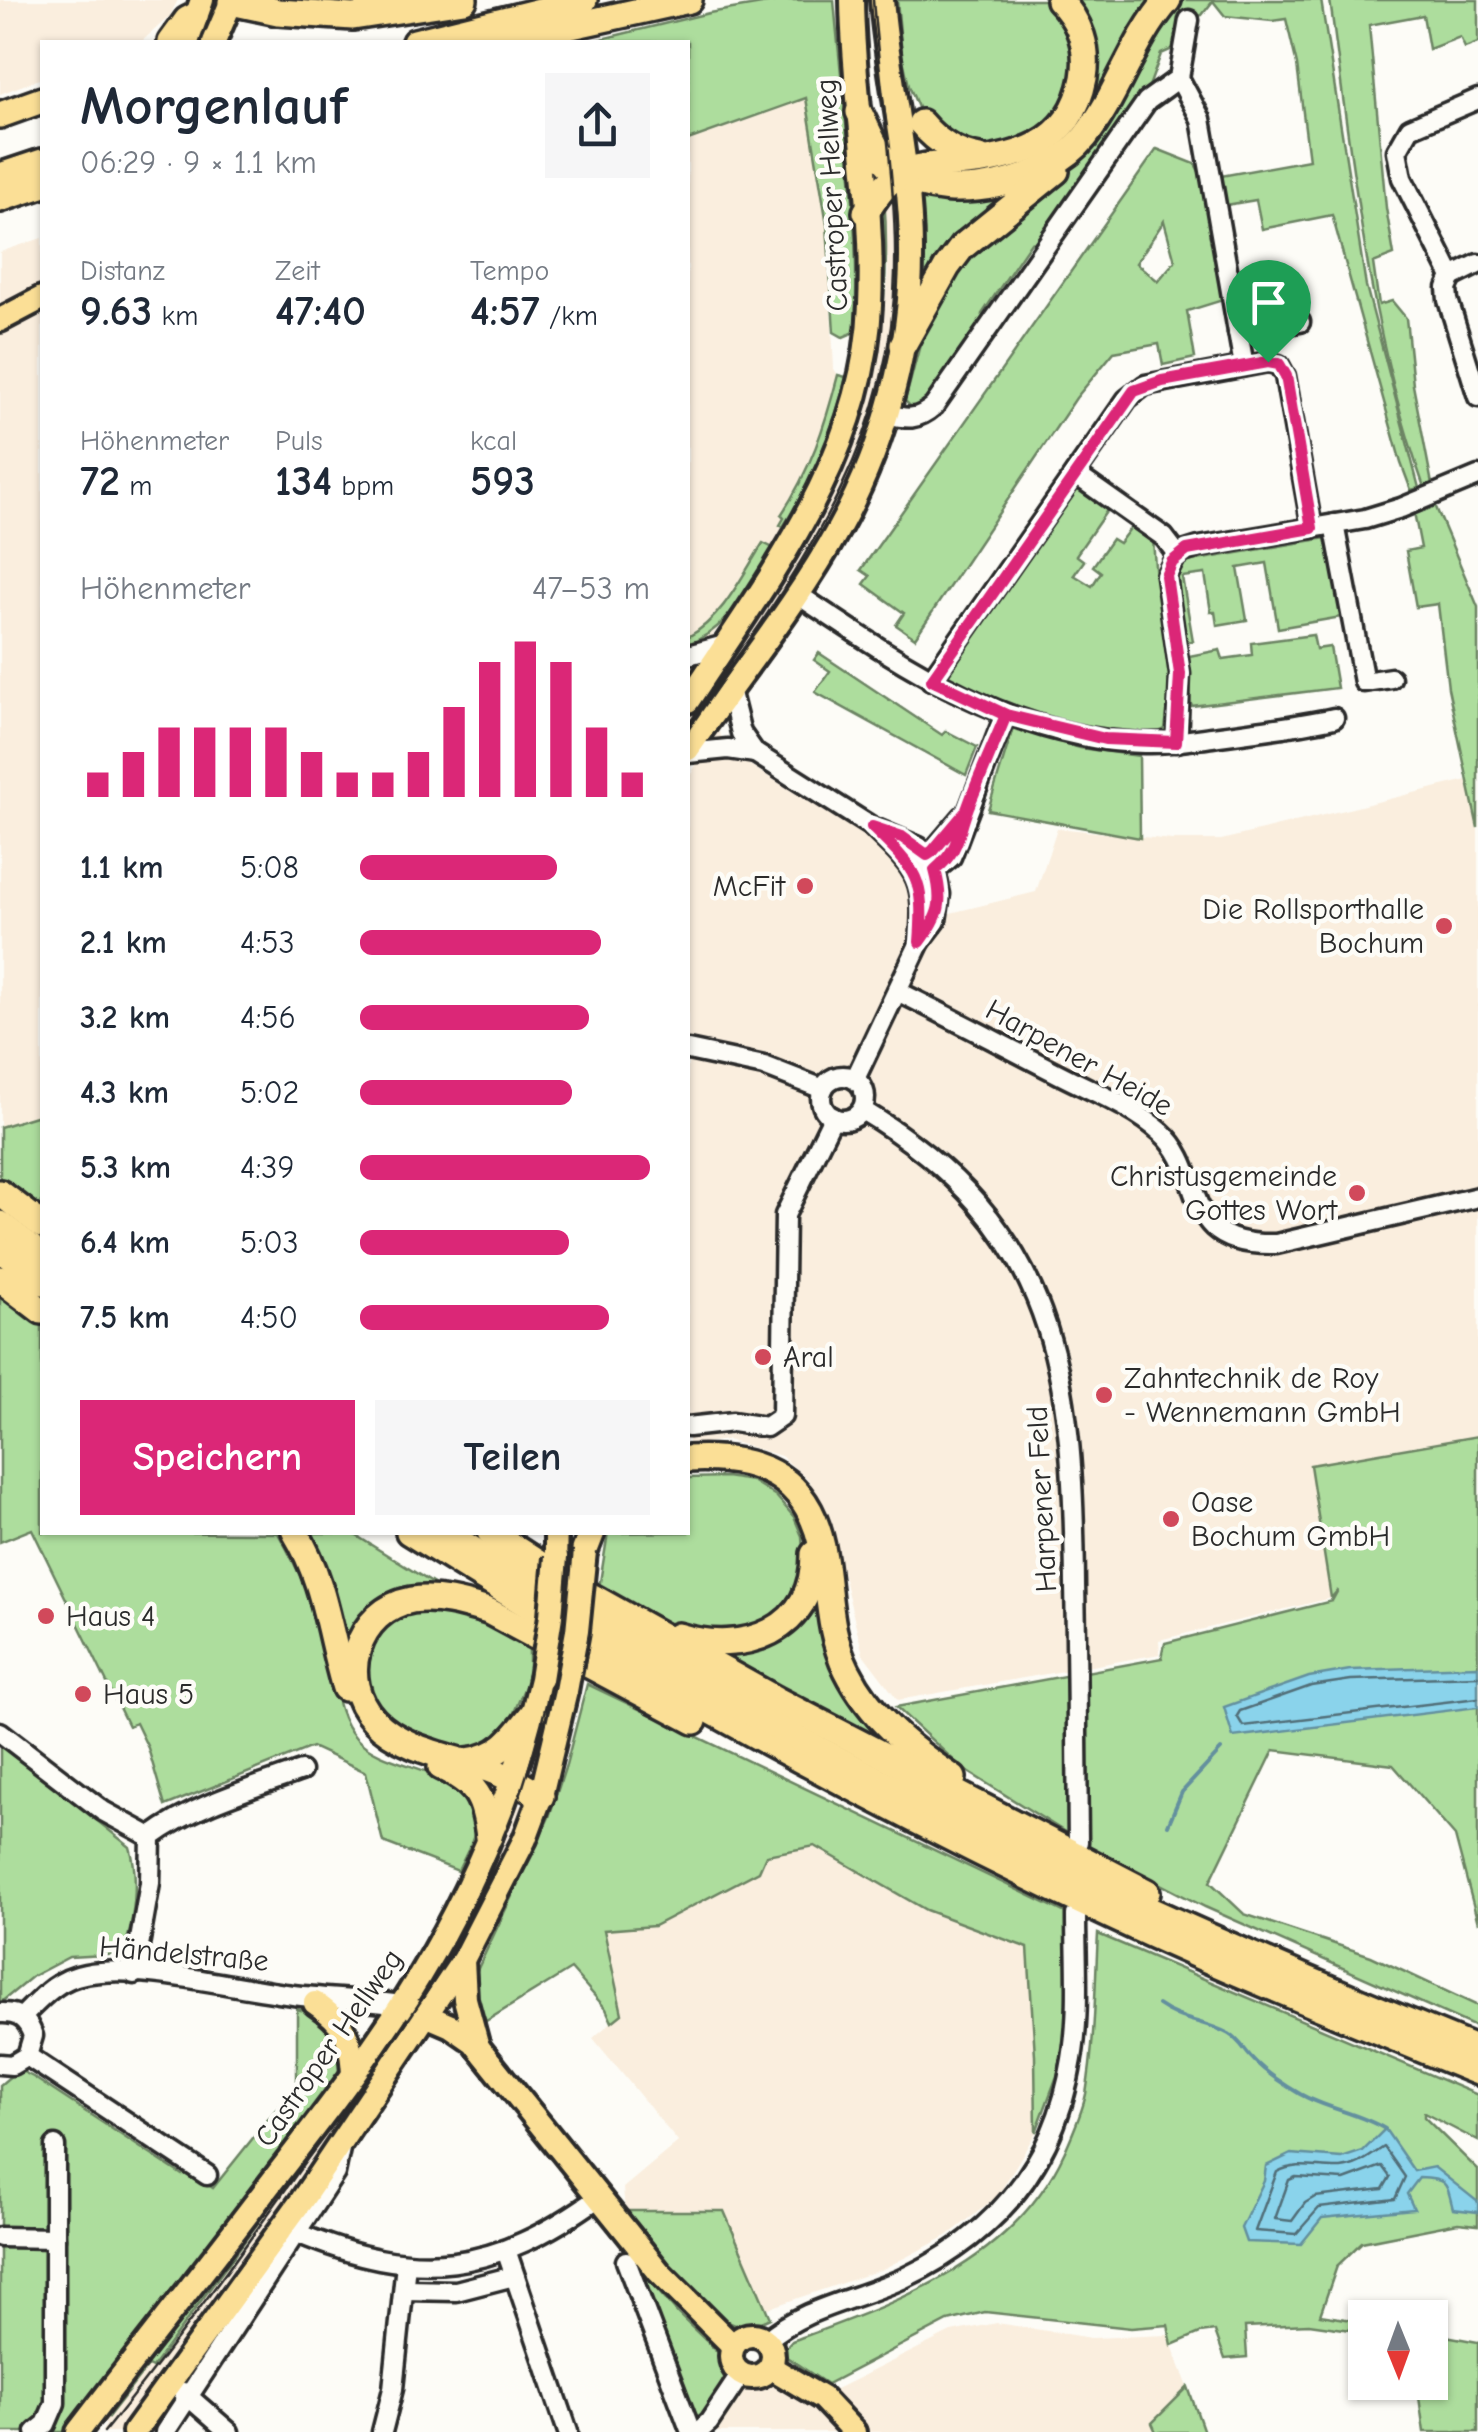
<!DOCTYPE html>
<html lang="de">
<meta charset="utf-8">
<style>
body{margin:0;font-family:"Comic Neue",sans-serif;background:#f6f6f7;color:#1f2937;height:100vh;display:flex;flex-direction:column;font-size:38px;white-space:nowrap}
*{box-sizing:border-box;margin:0}
p{font-size:32px;color:#747a83}
.icon{flex:none;width:55px;height:55px;fill:none;stroke:currentColor;stroke-width:2;stroke-linecap:round;stroke-linejoin:round}
.map{position:relative;flex:1;overflow:hidden}
.side{position:absolute;left:40px;top:40px;width:650px;height:1495px;display:flex;flex-direction:column;background:#fff;border-radius:0px;box-shadow:0 2px 8px #0004}
.side>*{flex:none}
.needle{width:65px;rotate:179deg}
.buttons{position:absolute;left:1348px;top:2300px;display:grid;gap:20px}
.buttons a{display:grid;place-items:center;width:100px;height:100px;border-radius:0px;background:#fff;box-shadow:0 2px 8px #0004;font-size:50px}
.pin{position:absolute;display:grid;place-items:center;width:85px;height:85px;color:#fff;margin:-102px -42px;border-radius:50% 50% 50% 0;rotate:-45deg;box-shadow:0 0 10px #0007}
.pin .icon{rotate:45deg}
.round{display:grid;place-items:center;flex:none;width:105px;height:105px;border-radius:0px;background:#f6f6f7}
.overview{display:flex;align-items:center;justify-content:space-between;height:170px;padding:0 40px}
h1{font-size:55px;font-weight:600;line-height:75px}
.metrics{display:grid;grid-template-columns:repeat(3,1fr);gap:15px;height:170px;padding:10px 40px}
.metrics div{display:grid;align-content:center}
.metrics b{font-size:42px;font-weight:600}
.metrics small{font-size:28px;font-weight:400}
.metrics p{font-size:28px}
.chart{height:280px;padding:20px 40px}
.chart p{display:flex;justify-content:space-between}
.chart svg{width:100%;height:180px;margin-top:10px;stroke:#db2777;stroke-width:6}
.button{display:flex;gap:20px;margin-top:auto;padding:20px 40px}
.button a{flex:1;height:115px;border-radius:0px;background:#db2777;color:#fff;font-size:40px;font-weight:600;line-height:115px;text-align:center}
.button a+a{background:#f6f6f7;color:#1f2937}
ul{padding:0 40px;list-style:none;font-size:32px}
li{display:grid;grid-template-columns:160px 120px 1fr;align-items:center;height:75px}
li i{height:25px;border-radius:12px;background:#db2777}
.map>svg:first-child{display:block}
.built{fill:#faeede}
.green{fill:#addd9d;stroke:#6c8464;stroke-width:2.5;fill-rule:evenodd}
.water{fill:#8ad3eb;stroke:#64909e;stroke-width:2.5}
.lines{fill:none;stroke-linecap:round;stroke-linejoin:round}
.shore{stroke:#516e78;stroke-width:2.5}
.stream{stroke:#64909e;stroke-width:4}
.minor-casing{stroke:#2b2b2b;stroke-width:25}
.major-casing{stroke:#2b2b2b;stroke-width:30}
.highway-casing{stroke:#2b2b2b;stroke-width:32}
.minor{stroke:#fdfcf7;stroke-width:18}
.major{stroke:#fbdf96;stroke-width:22}
.highway{stroke:#fbdf96;stroke-width:25}
.tram{stroke:#2b2b2b;stroke-width:2.5}
.major-bridge-casing{stroke:#2b2b2b;stroke-width:30;stroke-linecap:butt}
.major-bridge{stroke:#fbdf96;stroke-width:22}
.route-casing{stroke:#fff;stroke-width:20}
.route{stroke:#db2777;stroke-width:12}
.poi-dot{fill:#d1495b;stroke:#fdfcf7;stroke-width:4}
.labels{text-anchor:middle;dominant-baseline:central;stroke-width:9;stroke-linejoin:round;paint-order:stroke}
.street-label{font-size:30px;fill:#2b2b2b;stroke:#fdfcf7}
.poi-label{font-size:30px;fill:#2b2b2b;stroke:#fdfcf7;text-anchor:start}
</style>
<div class="map">
<svg width="1478" height="2432" viewBox="0 0 1478 2432">
<rect width="100%" height="100%" fill="#fdfcf7"/>
<filter id="ink" filterUnits="userSpaceOnUse"><feTurbulence type="fractalNoise" baseFrequency=".01" numOctaves="2"/><feDisplacementMap in="SourceGraphic" scale="20" xChannelSelector="R" yChannelSelector="G"/><feConvolveMatrix kernelMatrix="1 2 1 2 8 2 1 2 1" color-interpolation-filters="sRGB"/></filter>
<g filter="url(#ink)">
<g class="built">
<polygon points="0,0 178,0 169,17 141,42 42,42 42,78 0,94"/>
<polygon points="806,98 827,224 834,369 838,375 825,430 824,452 792,515 688,673 688,140"/>
<polygon points="893,189 897,261 892,335 883,383 861,454 829,520 805,561 808,564 688,733 688,716 790,565 830,489 834,491 849,457 862,422 880,349 888,273 884,195"/>
<polygon points="42,238 42,1114 0,1127 0,252"/>
<polygon points="717,729 732,754 859,832 910,871 918,921 1036,892 1057,828 1172,840 1221,840 1467,780 1478,828 1478,1436 1310,1465 1331,1598 1159,1640 1160,1654 898,1700 863,1654 827,1511 808,1479 781,1456 727,1440 688,1445 688,779"/>
<polygon points="512,1804 522,1806 512,1833 484,1900 435,1993 426,1987 466,1917"/>
<polygon points="815,1846 926,1910 1028,1948 1035,2055 1036,2132 997,2197 947,2236 883,2269 766,2309 724,2212 625,2211 623,2188 678,2142 593,2038 622,2013 603,1930 654,1926 766,1855"/>
<polygon points="389,2037 401,2045 218,2297 127,2416 133,2422 119,2432 101,2432 106,2425 98,2418 102,2413 107,2416 111,2413 149,2365 152,2367 173,2341"/>
<polygon points="997,2323 1091,2338 1168,2335 1188,2387 1152,2422 1156,2432 711,2432 745,2382 772,2379 822,2410 836,2389 951,2332"/>
</g>
<g class="green">
<path d="M785 0H834C843 110 861 222 855 332L843 337 834 332 827 224 806 98 688 140V42H589L709 13Z"/>
<polygon points="897,0 1051,0 1078,53 1073,91 1052,126 1004,152 953,142 920,112 909,86 902,55"/>
<polygon points="1067,0 1160,0 1101,104 1050,157 957,184 945,172 1079,116"/>
<polygon points="1180,0 1321,0 1366,286 1419,488 1411,490 1401,463 1332,215 1262,229 1256,200 1226,205 1221,176 1309,160 1297,65 1286,19 1272,21 1225,16 1213,1 1202,15 1186,17 1184,44 1161,54 1147,92 1040,246 1031,242 982,314 987,319 927,406 913,409 905,401 928,315 951,270 1058,176"/>
<path d="M1330 0H1478V43L1465 48 1460 37 1429 49 1423 15 1369 25 1386 208 1394 255 1373 263 1379 305 1392 301 1406 318 1413 385 1432 484 1424 487C1369 333 1352 161 1330 0Z"/>
<path d="M1157 149 1195 164 1202 177 1223 300 1187 311 1195 358 1163 365 1159 344 1114 352 1076 398 915 638 896 625 904 613 864 584 870 576 861 570ZM1164 221 1175 261 1158 281 1136 263Z"/>
<polygon points="1017,185 919,311 917,188"/>
<path d="M884 195C892 300 877 395 834 491L830 489 844 459 876 217Z"/>
<path d="M838 375 846 377C833 432 813 479 783 527L780 525 784 518 781 515C810 471 825 426 838 375Z"/>
<path d="M1079 486 1108 504 1115 513 1108 509 1076 555 1084 561 1074 575 1092 586 1101 572 1093 566 1112 539 1119 543 1132 526 1125 520 1131 519 1153 539 1156 581 1171 686 1165 729C1120 755 995 703 950 682L948 674Z"/>
<polygon points="1435,505 1478,607 1478,828 1448,688 1438,604 1416,607 1406,551 1421,548 1414,512"/>
<polygon points="1326,538 1331,542 1344,615 1341,617 1278,628 1267,563 1238,568 1247,620 1217,625 1215,612 1211,612 1205,574 1182,577 1193,641 1184,642 1172,577 1178,567 1191,561"/>
<path d="M763 543 775 549C747 581 734 628 688 644V637C723 618 742 576 763 543Z"/>
<polygon points="1313,635 1316,649 1330,647 1337,688 1191,706 1189,656 1220,650 1223,659 1252,655 1251,643"/>
<polygon points="819,653 942,735 946,731 977,747 966,775 815,692 830,671 814,660"/>
<polygon points="1013,728 1080,748 1139,756 1140,838 988,810"/>
<polygon points="42,1114 42,1207 0,1177 0,1127"/>
<path d="M0 1293 42 1324V1532L278 1533C300 1571 316 1610 328 1652 336 1681 334 1714 356 1738 388 1773 471 1764 476 1821 477 1836 464 1858 458 1871L383 1842 366 1772 312 1747 165 1806 148 1748 136 1723 128 1726 32 1529 0 1542Z"/>
<polygon points="1478,1436 1478,1923 1455,1836 1393,1765 1274,1750 1210,1882 1244,1914 1371,1956 1478,2006 1478,2028 1205,1907 1089,1847 962,1768 896,1707 1162,1658 1165,1643 1332,1601 1338,1590 1331,1598 1310,1465"/>
<polygon points="726,1477 752,1481 776,1496 794,1517 802,1536 804,1563 799,1586 774,1619 735,1636 666,1626 599,1588 608,1533 688,1532 688,1478"/>
<polygon points="303,1533 352,1533 448,1593 427,1593 351,1654"/>
<polygon points="816,1573 823,1631 924,1767 709,1649 743,1649"/>
<polygon points="430,1606 477,1617 529,1646 529,1677 510,1722 488,1746 463,1753 399,1729 371,1700 364,1660 367,1645 391,1617"/>
<polygon points="587,1684 1070,1915 1066,2052 1036,2132 1035,2055 1028,1948 926,1910 815,1846 766,1855 759,1871 654,1926 604,1930 622,2014 612,2022 606,2009 571,1969 486,2021 475,1999 473,1979 549,1817 566,1765"/>
<path d="M0 1743 130 1847C139 1876 135 1925 122 1954L69 1957 33 1976 0 2003Z"/>
<path d="M1098 1934 1478 2095V2141L1424 2113V2117L1478 2170V2225L1458 2223 1362 2242 1337 2266 1320 2315 1365 2322V2332L1309 2324 1245 2327 1247 2357 1225 2359 1215 2331 1200 2333 1172 2345 1168 2325 1131 2328 985 2312 948 2321 827 2384 785 2356V2349L792 2341C900 2301 1014 2263 1065 2151 1073 2133 1082 2113 1086 2094 1095 2041 1095 1987 1098 1934Z"/>
<path d="M297 2009C321 2014 352 2041 341 2069 331 2095 292 2137 274 2161 205 2252 134 2341 64 2432H0V2085L13 2074 23 2072 33 2077 182 2175 186 2171 213 2188 297 2083Z"/>
<polygon points="349,2098 152,2368 148,2366 108,2417 102,2413"/>
<path d="M625 2211H724L770 2318C761 2322 750 2327 740 2326 712 2324 644 2235 625 2211Z"/>
<polygon points="637,2267 679,2315 720,2354 726,2373 719,2390 722,2392 702,2418 691,2411"/>
<polygon points="1430,2333 1478,2342 1478,2432 1424,2432 1417,2383 1430,2382"/>
<polygon points="1188,2387 1204,2432 1156,2432 1152,2423"/>
</g>
<g class="water">
<polygon points="1478,1666 1478,1707 1233,1737 1224,1707 1309,1677 1350,1670"/>
<path d="M1385 2129 1414 2171 1434 2167 1478 2202V2212L1453 2209C1446 2182 1448 2179 1419 2178L1407 2194 1414 2209 1322 2218 1301 2244 1246 2242 1241 2228 1264 2181 1266 2166 1291 2154 1342 2158 1363 2151Z"/>
</g>
<g class="lines">
<g class="shore">
<polyline points="1478,1676 1351,1680 1311,1686 1240,1711 1237,1716 1243,1726 1478,1698"/>
<path d="M1384 2147 1405 2177 1395 2199 1319 2208 1296 2234 1255 2231 1277 2172C1299 2161 1317 2169 1341 2168 1359 2166 1370 2156 1384 2147Z"/>
<polygon points="1382,2166 1390,2177 1383,2189 1315,2197 1305,2203 1292,2221 1275,2219 1289,2180 1296,2177 1344,2180"/>
</g>
<g class="stream">
<polyline points="1168,1825 1182,1792 1221,1750"/>
<path d="M1158 2005C1180 2021 1205 2021 1229 2034 1239 2040 1243 2048 1250 2056 1263 2071 1283 2084 1300 2094 1327 2109 1359 2113 1385 2129"/>
</g>
<g class="minor-casing">
<g id="minor">
<polyline points="1189,20 1179,78 1201,119 1244,366"/>
<polyline points="1452,277 1402,178 1397,151 1410,128 1478,99"/>
<polyline points="1452,277 1447,288 1448,300 1478,397"/>
<polyline points="1452,277 1478,264"/>
<polyline points="1238,333 1300,322"/>
<path d="M886 414C907 419 917 421 934 406L1147 101 1179 78"/>
<polyline points="1075,474 1164,537 1177,554"/>
<polyline points="1334,524 1364,682 1391,678"/>
<path d="M797 594C903 665 1011 739 1144 743 1167 744 1189 740 1212 737 1253 731 1293 727 1334 718"/>
<polyline points="688,655 725,645"/>
<polyline points="931,680 1127,399 1145,385 1268,362 1279,365 1285,376 1312,528"/>
<polyline points="730,689 741,733 755,753 872,827 919,847 935,870 940,894 936,921 920,942 855,1079"/>
<polyline points="1177,742 1180,674 1166,576 1177,554 1199,547 1365,519 1401,508 1478,476"/>
<polyline points="688,753 728,749 755,753"/>
<path d="M876 831C920 873 925 881 920 942"/>
<polyline points="921,865 962,817"/>
<polyline points="915,874 935,870 951,857 1005,715"/>
<path d="M897 991C952 1018 1006 1047 1061 1075 1094 1092 1133 1107 1161 1132 1209 1174 1175 1247 1276 1244L1478 1197"/>
<polyline points="688,1050 764,1066 823,1089"/>
<circle cx="843" cy="1098" r="22"/>
<path d="M862 1110C1059 1228 1073 1373 1075 1585 1077 1671 1077 1757 1078 1842"/>
<polyline points="688,1427 733,1422 766,1427 782,1416 785,1215 833,1117"/>
<polyline points="0,1732 103,1811 151,1837"/>
<path d="M151 1837C194 1805 250 1789 301 1771"/>
<polyline points="134,1974 150,1883 151,1837"/>
<path d="M0 2013C18 2012 28 2019 33 2036L27 2056 12 2065 0 2064"/>
<path d="M22 2017C41 1998 57 1979 85 1974 142 1963 233 1988 293 1995 329 1999 365 2000 401 2005"/>
<polyline points="27,2056 207,2175"/>
<path d="M297 2233C417 2283 494 2273 599 2197"/>
<polyline points="0,2237 55,2238"/>
<polyline points="506,2250 568,2432"/>
<polyline points="626,2261 691,2432"/>
<polyline points="404,2290 456,2291 514,2276"/>
<path d="M767 2340C806 2306 857 2300 904 2278 997 2234 1056 2163 1072 2059 1080 2012 1076 1962 1076 1915"/>
<polyline points="183,2392 229,2432"/>
<polyline points="36,2432 46,2424 55,2403 55,2146"/>
<polyline points="165,2432 335,2173 340,2149"/>
<polyline points="382,2432 393,2389 406,2264"/>
<polyline points="698,2432 709,2422 741,2374"/>
</g>
</g>
<g class="major-casing">
<g id="major">
<polyline points="187,42 202,0"/>
<polyline points="214,42 232,0"/>
<polyline points="0,320 42,298"/>
<path d="M688 701C768 579 864 457 870 305 875 203 853 101 852 0"/>
<path d="M688 749C738 676 796 606 839 528 885 445 912 345 911 250 911 166 889 84 882 0"/>
<polyline points="556,1532 556,1557"/>
<polyline points="463,1960 465,1999 478,2047"/>
<path d="M315 2003C346 2024 351 2037 353 2074"/>
<polyline points="416,2011 451,2026 474,2042 659,2272 733,2346"/>
<circle cx="752" cy="2356" r="21"/>
<polyline points="770,2367 822,2398 854,2432"/>
<path d="M78 2432C135 2357 194 2284 251 2209 294 2152 339 2097 379 2038 454 1931 512 1806 541 1679"/>
<polyline points="134,2432 302,2200 463,1960 525,1839 541,1796 566,1691"/>
</g>
</g>
<g class="highway-casing">
<g id="highway">
<polyline points="231,2 278,12 353,17 464,0"/>
<polyline points="171,42 187,20 195,16"/>
<polyline points="415,42 584,0"/>
<polyline points="499,42 689,0"/>
<path d="M859 112C870 134 879 162 901 175 951 206 1049 182 1085 137 1118 95 1132 41 1168 0"/>
<polyline points="0,115 42,100"/>
<path d="M921 123C937 142 955 154 980 158"/>
<polyline points="0,176 42,162"/>
<polyline points="0,199 42,185"/>
<path d="M866 212C876 197 885 182 902 173 919 165 937 165 955 164 1015 159 1071 147 1084 78 1089 48 1080 21 1059 0"/>
<polyline points="903,345 947,267 962,247 1056,171"/>
<polyline points="0,1193 42,1225"/>
<polyline points="0,1224 42,1256"/>
<polyline points="0,1249 42,1282"/>
<polyline points="0,1279 42,1311"/>
<path d="M688 1459C762 1455 812 1478 824 1558 830 1597 829 1634 847 1670 871 1718 909 1748 953 1778"/>
<path d="M295 1532C325 1581 329 1634 345 1688"/>
<path d="M409 1532C630 1671 858 1796 1094 1908 1220 1968 1349 2019 1478 2072"/>
<path d="M445 1532C769 1741 1121 1906 1478 2050"/>
<polyline points="490,1532 578,1589 775,1699 1147,1892"/>
<polyline points="585,1550 592,1532"/>
<path d="M678 1636C743 1656 814 1632 814 1554"/>
<path d="M467 1761C499 1758 514 1738 533 1713"/>
<path d="M441 1767C477 1784 484 1797 489 1837"/>
<path d="M541 1796C525 1787 510 1777 493 1771 455 1757 403 1751 374 1720 336 1680 356 1610 412 1600 438 1596 464 1604 488 1611L694 1721"/>
</g>
</g>
<use href="#minor" class="minor"/>
<use href="#major" class="major"/>
<use href="#highway" class="highway"/>
<g class="tram">
<path d="M688 730C785 586 892 456 895 273 897 182 880 91 873 0"/>
<path d="M104 2432C176 2343 242 2251 308 2158 355 2093 406 2029 447 1959 516 1840 568 1670 568 1532"/>
</g>
<g class="major-bridge-casing">
<g id="major-bridge">
<polyline points="541,1679 551,1616 556,1557"/>
<polyline points="566,1691 577,1631 585,1551"/>
</g>
</g>
<use href="#major-bridge" class="major-bridge"/>
</g>
</g>
<g class="lines" filter="url(#ink)">
<g class="route-casing">
<path id="route" d="M1268 362 1162 381 1134 391 932 680 1006 715 966 812 933 851 927 855 902 837 872 827C917 871 925 878 920 942 940 915 944 903 935 870 959 850 957 837 967 810 978 778 993 747 1006 715L1105 739 1176 742 1180 674 1166 576 1172 562 1187 550 1312 528 1286 376 1279 364 1268 362"/>
</g>
<use href="#route" class="route"/>
</g>
<g class="poi-dot">
<circle cx="805" cy="886" r="10"/>
<circle cx="1444" cy="926" r="10"/>
<circle cx="1357" cy="1193" r="10"/>
<circle cx="763" cy="1357" r="10"/>
<circle cx="1104" cy="1395" r="10"/>
<circle cx="1171" cy="1519" r="10"/>
<circle cx="46" cy="1616" r="10"/>
<circle cx="83" cy="1694" r="10"/>
</g>
<g class="labels">
<g class="street-label">
<text transform="translate(832 195) rotate(-93)">Castroper Hellweg</text>
<text transform="translate(1079 1058) rotate(29)">Harpener Heide</text>
<text transform="translate(1042 1499) rotate(-93)">Harpener Feld</text>
<text transform="translate(184 1954) rotate(5)">Händelstraße</text>
<text transform="translate(329 2048) rotate(-55)">Castroper Hellweg</text>
</g>
<g class="poi-label">
<text x="785" y="886" text-anchor="end">McFit</text>
<text x="1424" y="909" text-anchor="end">Die Rollsporthalle<tspan x="1424" dy="34">Bochum</tspan></text>
<text x="1337" y="1176" text-anchor="end">Christusgemeinde<tspan x="1337" dy="34">Gottes Wort</tspan></text>
<text x="783" y="1357">Aral</text>
<text x="1124" y="1378">Zahntechnik de Roy<tspan x="1124" dy="34">- Wennemann GmbH</tspan></text>
<text x="1191" y="1502">Oase<tspan x="1191" dy="34">Bochum GmbH</tspan></text>
<text x="66" y="1616">Haus 4</text>
<text x="103" y="1694">Haus 5</text>
</g>
</g>
</svg>
<div class="buttons">
<a><svg class="needle" viewBox="-14 -14 28 28"><path d="M0-13l5 13h-10z" fill="#e53935"/><path d="M0 13l5-13h-10z" fill="#747a83"/></svg></a>
</div>
<div class="pin" style="left:1268px;top:362px;background:#1e9e55"><svg class="icon" aria-label="arrive" viewBox="0 0 24 24"><path d="M6 21V4h12l-3 4 3 4H6"/></svg></div>
<section class="side">
<div class="overview"><div><h1>Morgenlauf</h1><p>06:29 · 9 × 1.1 km</p></div><a class="round"><svg class="icon" aria-label="share" viewBox="0 0 24 24"><path d="M12 15V3M7 8l5-5 5 5M5 13v7h14v-7"/></svg></a></div>
<div class="metrics">
<div><p>Distanz</p><b>9.63<small> km</small></b></div>
<div><p>Zeit</p><b>47:40</b></div>
<div><p>Tempo</p><b>4:57<small> /km</small></b></div>
</div>
<div class="metrics">
<div><p>Höhenmeter</p><b>72<small> m</small></b></div>
<div><p>Puls</p><b>134<small> bpm</small></b></div>
<div><p>kcal</p><b>593</b></div>
</div>
<div class="chart"><p><span>Höhenmeter</span>47–53 m</p>
<svg viewBox="0 0 160 44" preserveAspectRatio="none"><path d="M5 44V38M15 44V33M25 44V27M35 44V27M45 44V27M55 44V27M65 44V33M75 44V38M85 44V38M95 44V33M105 44V22M115 44V11M125 44V6M135 44V11M145 44V27M155 44V38"/></svg>
</div>
<ul>
<li><b>1.1 km</b>5:08<i style="width:68%"></i></li>
<li><b>2.1 km</b>4:53<i style="width:83%"></i></li>
<li><b>3.2 km</b>4:56<i style="width:79%"></i></li>
<li><b>4.3 km</b>5:02<i style="width:73%"></i></li>
<li><b>5.3 km</b>4:39<i style="width:100%"></i></li>
<li><b>6.4 km</b>5:03<i style="width:72%"></i></li>
<li><b>7.5 km</b>4:50<i style="width:86%"></i></li>
</ul>
<div class="button"><a>Speichern</a><a>Teilen</a></div>
</section>
</div>
